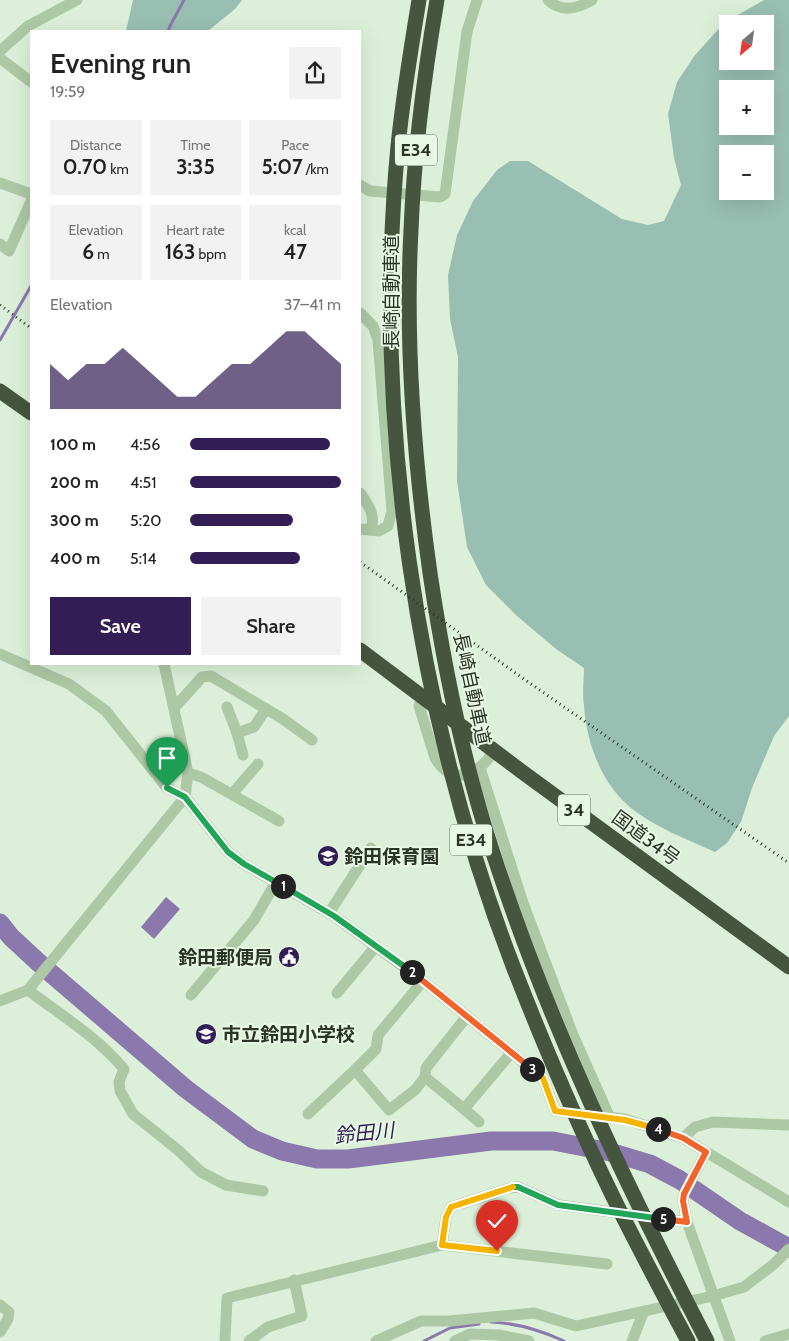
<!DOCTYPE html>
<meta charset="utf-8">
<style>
body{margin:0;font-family:Cabin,"Noto Sans JP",sans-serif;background:#f2f2f2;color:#222;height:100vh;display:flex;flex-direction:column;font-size:19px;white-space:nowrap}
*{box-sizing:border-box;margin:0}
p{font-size:16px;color:#767676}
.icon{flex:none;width:28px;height:28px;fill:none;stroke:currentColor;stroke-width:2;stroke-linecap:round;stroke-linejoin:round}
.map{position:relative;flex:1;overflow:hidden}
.panel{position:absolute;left:30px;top:30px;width:331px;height:635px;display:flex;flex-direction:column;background:#fff;border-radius:0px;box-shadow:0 5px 20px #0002}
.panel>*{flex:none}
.needle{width:32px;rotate:209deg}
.fabs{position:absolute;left:719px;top:15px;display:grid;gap:10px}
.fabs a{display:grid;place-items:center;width:55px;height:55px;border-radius:0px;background:#fff;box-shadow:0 5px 20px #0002;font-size:25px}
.pin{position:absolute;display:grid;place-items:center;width:42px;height:42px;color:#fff;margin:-51px -21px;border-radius:50% 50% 50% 0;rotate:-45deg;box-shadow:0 0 5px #0007}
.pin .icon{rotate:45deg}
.km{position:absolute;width:25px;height:25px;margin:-12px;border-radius:50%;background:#222;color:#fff;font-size:14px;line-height:25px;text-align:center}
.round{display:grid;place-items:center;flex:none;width:52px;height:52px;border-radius:0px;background:#f2f2f2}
.headline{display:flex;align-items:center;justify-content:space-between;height:85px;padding:0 20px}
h1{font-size:28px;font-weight:600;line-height:38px}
.metrics{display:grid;grid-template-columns:repeat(3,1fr);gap:8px;height:85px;padding:5px 20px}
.metrics div{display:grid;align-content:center;border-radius:0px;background:#f2f2f2;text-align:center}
.metrics b{font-size:21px;font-weight:600}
.metrics small{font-size:14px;font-weight:400}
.metrics p{font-size:14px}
.chart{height:140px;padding:10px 20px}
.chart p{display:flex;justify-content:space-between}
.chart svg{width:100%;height:90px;margin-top:5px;fill:#321d54;opacity:.7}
.cta{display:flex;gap:10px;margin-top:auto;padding:10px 20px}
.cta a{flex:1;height:58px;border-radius:0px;background:#321d54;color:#fff;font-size:20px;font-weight:600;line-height:58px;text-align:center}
.cta a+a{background:#f2f2f2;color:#222}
ul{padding:0 20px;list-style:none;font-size:16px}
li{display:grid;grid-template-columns:80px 60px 1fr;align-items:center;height:38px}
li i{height:12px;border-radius:6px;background:#321d54}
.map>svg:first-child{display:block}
.green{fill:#99bfb2;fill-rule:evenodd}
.water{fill:#8b78ad}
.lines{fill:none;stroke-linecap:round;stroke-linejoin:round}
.stream{stroke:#8b78ad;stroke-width:3}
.river{stroke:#8b78ad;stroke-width:19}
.minor{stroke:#adc8a5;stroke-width:11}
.highway{stroke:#46553d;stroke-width:15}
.rail{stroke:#2b3426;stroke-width:3;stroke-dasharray:1 4;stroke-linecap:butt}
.split-1-casing{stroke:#fff;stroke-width:10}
.split-2-casing{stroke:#fff;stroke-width:10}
.split-3-casing{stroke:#fff;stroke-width:10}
.split-4-casing{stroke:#fff;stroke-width:10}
.split-5-casing{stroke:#fff;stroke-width:10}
.split-6-casing{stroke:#fff;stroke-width:10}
.split-7-casing{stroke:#fff;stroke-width:10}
.split-1{stroke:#22a559;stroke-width:6}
.split-2{stroke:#22a559;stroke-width:6}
.split-3{stroke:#f0652b;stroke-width:6}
.split-4{stroke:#f5b400;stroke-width:6}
.split-5{stroke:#f0652b;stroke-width:6}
.split-6{stroke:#22a559;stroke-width:6}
.split-7{stroke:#f5b400;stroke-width:6}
.labels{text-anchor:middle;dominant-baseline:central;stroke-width:4;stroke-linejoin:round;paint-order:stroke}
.shield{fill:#e7f8e5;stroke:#636f5f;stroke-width:1}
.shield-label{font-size:18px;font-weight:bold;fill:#2b3426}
.street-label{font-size:19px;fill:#2b3426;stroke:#e7f8e5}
.poi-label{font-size:19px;font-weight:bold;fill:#2b3426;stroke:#e7f8e5;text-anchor:start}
.water-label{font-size:20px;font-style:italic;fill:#321d54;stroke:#e7f8e5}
</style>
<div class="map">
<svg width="789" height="1341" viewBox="0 0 789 1341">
<rect width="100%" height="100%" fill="#dcf0d9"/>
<g class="green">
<polygon points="133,0 242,0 235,9 208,31 126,31"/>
<path d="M764 0H789V716L774 736 752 788 741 822 727 843 715 852C688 840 660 829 636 812 603 788 587 746 584 706 582 693 584 680 584 668L556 649 517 616 486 585 467 547 457 481 458 357 450 319 448 275 457 235 473 201 497 170 510 161H528L622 219 648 225 664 221 681 185 674 158 668 114 677 82 695 55 724 23ZM728 24H765V61H728ZM728 89H765V126H728ZM728 154H765V191H728Z"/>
</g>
<polygon class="water" points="166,897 180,909 154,939 141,927"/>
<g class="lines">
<g class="stream">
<polyline points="168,31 170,26 184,0"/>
<polyline points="0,340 31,286"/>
<path d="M491 1322C517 1323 540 1330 564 1341"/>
<polyline points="424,1341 450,1328 479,1324"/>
</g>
<polyline class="river" points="0,923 11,937 39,963 186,1089 253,1139 282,1151 317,1159 348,1159 491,1141 553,1141 610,1152 650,1164 680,1180 740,1221 789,1248"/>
<g class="minor">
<path d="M548 0C562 13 577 9 592 0"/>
<polyline points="0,51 28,26 77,0"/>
<polyline points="0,58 31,82"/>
<polyline points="0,183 31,194"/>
<polyline points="360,185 370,191 440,197 445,194 467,32 477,0"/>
<polyline points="0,244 9,251 31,201"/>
<polyline points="360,313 373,326 378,340 392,511 388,526 379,531 370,530"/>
<path d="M360 493C368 504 377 517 370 530L360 529"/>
<polyline points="0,654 69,684 106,711 167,788 185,797 228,852 244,864 334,916 423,981 543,1078 555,1111 625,1119 683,1138 789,1202"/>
<path d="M424 697 419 706 435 758C453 788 479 774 494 751"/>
<polyline points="175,707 202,677 211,676 283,719 312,740"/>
<polyline points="227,707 237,733 254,727 266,709"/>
<polyline points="237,733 243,755"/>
<polyline points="480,768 523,903 573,1035 610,1118"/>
<polyline points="188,773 201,777 279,821"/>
<polyline points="232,794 258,764"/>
<polyline points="329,913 371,848"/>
<polyline points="423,981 378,1035 376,1049 355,1070 389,1110 415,1090 425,1077"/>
<path d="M28 990C61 1015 97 1037 124 1069L119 1082 120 1091 133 1114 178 1150 201 1172 226 1185 263 1191"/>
<polyline points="337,993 376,946"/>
<polyline points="191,995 254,920 276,882"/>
<polyline points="0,1001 28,990 185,797 188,773 164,664"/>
<polyline points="467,1016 426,1068 425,1077 464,1109 511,1053"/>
<polyline points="464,1109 479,1122"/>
<polyline points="308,1114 355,1070"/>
<polyline points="683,1138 695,1127 713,1122 789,1125"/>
<polyline points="706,1152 684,1194 683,1201 687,1222 730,1341"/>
<polyline points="442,1245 446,1217 451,1207 510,1188 518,1187 559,1205 687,1222"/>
<polyline points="0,1305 9,1312 8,1319 0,1332"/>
<polyline points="225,1341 227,1298 442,1245 607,1264"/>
<polyline points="249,1341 268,1327 302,1316 294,1280"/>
<polyline points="376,1341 421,1321 449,1321 534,1313 576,1326 713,1296 744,1287 774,1264 789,1249"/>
<polyline points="455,1341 470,1334 499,1335 529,1341"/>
<polyline points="632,1341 644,1311"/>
<polyline points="765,1341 789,1334"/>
</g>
<g class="highway">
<path d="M419 0C411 48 403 97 398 146 372 415 416 714 513 966 546 1051 582 1135 623 1217 644 1258 666 1300 688 1341"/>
<path d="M437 0C424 76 414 153 411 230 405 344 414 460 430 573 444 667 463 762 493 853 548 1023 625 1183 707 1341"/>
<polyline points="0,391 31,413"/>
<polyline points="360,650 521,771 789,967"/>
</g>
<g class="rail">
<polyline points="0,305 31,328"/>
<polyline points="360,562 531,684 789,863"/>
</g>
</g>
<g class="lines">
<g class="split-1-casing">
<polyline id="split-1" points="167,788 185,797 228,852 244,864 283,886"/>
</g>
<g class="split-2-casing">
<polyline id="split-2" points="283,886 334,916 412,972"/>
</g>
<g class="split-3-casing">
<polyline id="split-3" points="412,972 532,1069"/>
</g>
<g class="split-4-casing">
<polyline id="split-4" points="532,1069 543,1078 555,1111 625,1120 658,1129"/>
</g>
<g class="split-5-casing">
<polyline id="split-5" points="658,1129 683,1138 706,1152 684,1194 683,1201 687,1222 663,1219"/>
</g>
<g class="split-6-casing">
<polyline id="split-6" points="513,1187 518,1187 558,1205 663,1219"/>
</g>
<g class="split-7-casing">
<polyline id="split-7" points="497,1251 442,1245 446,1217 451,1207 513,1187"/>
</g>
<use href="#split-1" class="split-1"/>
<use href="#split-2" class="split-2"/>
<use href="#split-3" class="split-3"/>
<use href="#split-4" class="split-4"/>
<use href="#split-5" class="split-5"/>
<use href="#split-6" class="split-6"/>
<use href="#split-7" class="split-7"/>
</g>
<defs>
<g id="school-disc" transform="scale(1.125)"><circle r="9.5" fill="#321d54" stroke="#e7f8e5"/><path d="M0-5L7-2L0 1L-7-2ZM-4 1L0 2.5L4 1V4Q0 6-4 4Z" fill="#fff"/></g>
<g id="civic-disc" transform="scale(1.125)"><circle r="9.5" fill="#321d54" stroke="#e7f8e5"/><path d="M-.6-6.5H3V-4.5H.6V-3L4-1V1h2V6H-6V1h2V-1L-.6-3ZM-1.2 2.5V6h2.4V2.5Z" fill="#fff"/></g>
</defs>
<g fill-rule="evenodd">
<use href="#school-disc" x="328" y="856"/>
<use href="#civic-disc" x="289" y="957"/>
<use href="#school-disc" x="206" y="1034"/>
</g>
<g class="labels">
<g class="shield">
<rect x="395" y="134.5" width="42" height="31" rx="4"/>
<rect x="558" y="794.5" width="32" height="31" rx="4"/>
<rect x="450" y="824.5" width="42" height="31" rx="4"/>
</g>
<g class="shield-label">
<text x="416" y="150">E34</text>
<text x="574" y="810">34</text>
<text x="471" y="840">E34</text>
</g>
<g class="street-label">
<text transform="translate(391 292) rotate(-90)">長崎自動車道</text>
<text transform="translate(472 689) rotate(78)">長崎自動車道</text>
<text transform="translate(646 838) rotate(36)">国道34号</text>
</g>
<g class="poi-label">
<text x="344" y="856">鈴田保育園</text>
<text x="273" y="957" text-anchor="end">鈴田郵便局</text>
<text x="222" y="1034">市立鈴田小学校</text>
</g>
<g class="water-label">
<text transform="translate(364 1133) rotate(-6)">鈴田川</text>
</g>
</g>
</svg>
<div class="fabs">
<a><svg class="needle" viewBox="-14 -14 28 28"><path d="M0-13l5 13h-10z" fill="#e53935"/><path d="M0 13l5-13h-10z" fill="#767676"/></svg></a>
<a>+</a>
<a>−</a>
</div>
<div class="pin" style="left:167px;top:788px;background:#1e9e55"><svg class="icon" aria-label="arrive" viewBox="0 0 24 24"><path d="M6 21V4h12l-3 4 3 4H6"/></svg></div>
<div class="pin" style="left:497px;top:1251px;background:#d93025"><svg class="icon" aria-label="check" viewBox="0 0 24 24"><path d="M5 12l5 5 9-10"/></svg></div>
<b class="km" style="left:283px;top:886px">1</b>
<b class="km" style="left:412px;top:972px">2</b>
<b class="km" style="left:532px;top:1069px">3</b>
<b class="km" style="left:658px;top:1129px">4</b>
<b class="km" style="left:663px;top:1219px">5</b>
<section class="panel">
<div class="headline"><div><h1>Evening run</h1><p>19:59</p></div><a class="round"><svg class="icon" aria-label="share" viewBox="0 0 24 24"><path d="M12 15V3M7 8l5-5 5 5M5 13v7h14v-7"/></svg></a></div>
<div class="metrics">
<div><p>Distance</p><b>0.70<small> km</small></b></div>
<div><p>Time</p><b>3:35</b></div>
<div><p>Pace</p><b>5:07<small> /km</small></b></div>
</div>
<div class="metrics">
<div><p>Elevation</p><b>6<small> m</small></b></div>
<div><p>Heart rate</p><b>163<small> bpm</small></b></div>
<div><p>kcal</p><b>47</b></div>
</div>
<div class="chart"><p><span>Elevation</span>37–41 m</p>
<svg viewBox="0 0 160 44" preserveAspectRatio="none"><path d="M0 44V22L10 30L20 22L30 22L40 14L50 22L60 30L70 38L80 38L90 30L100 22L110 22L120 14L130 6L140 6L150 14L160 22V44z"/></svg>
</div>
<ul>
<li><b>100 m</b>4:56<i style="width:93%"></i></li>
<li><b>200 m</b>4:51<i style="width:100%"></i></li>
<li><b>300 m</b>5:20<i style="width:68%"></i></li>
<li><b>400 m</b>5:14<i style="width:73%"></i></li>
</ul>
<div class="cta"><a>Save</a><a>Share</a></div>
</section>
</div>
